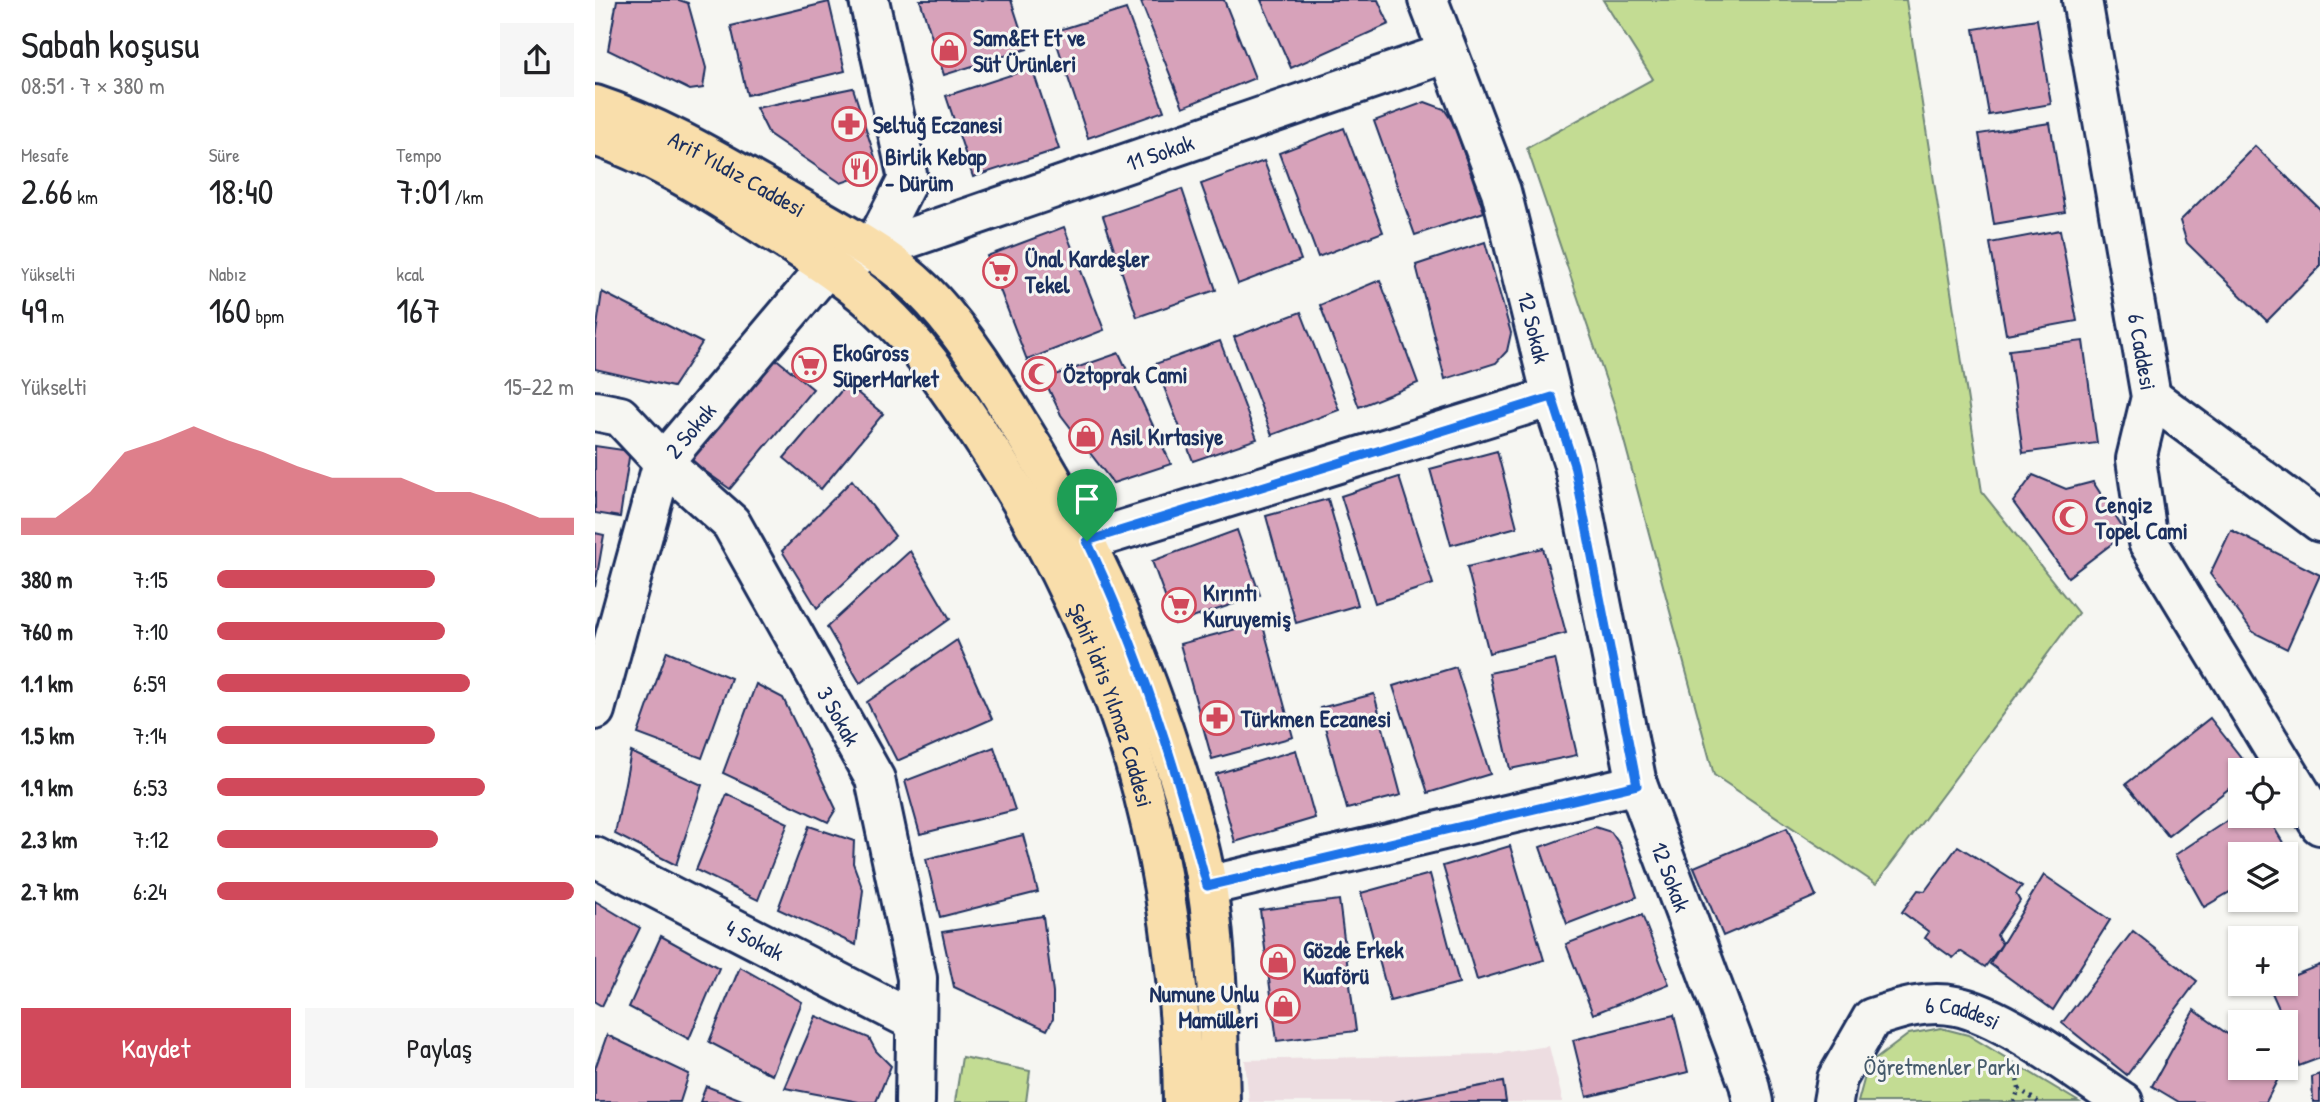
<!DOCTYPE html>
<html lang="tr">
<meta charset="utf-8">
<style>
body{margin:0;font-family:"Patrick Hand",sans-serif;background:#f6f6f6;color:#202124;height:100vh;display:flex;flex-direction:column;font-size:26px;white-space:nowrap}
*{box-sizing:border-box;margin:0}
p{font-size:23px;color:#757577}
.icon{flex:none;width:38px;height:38px;fill:none;stroke:currentColor;stroke-width:2;stroke-linecap:round;stroke-linejoin:round}
.map{position:relative;flex:1;overflow:hidden}
.sheet{display:flex;flex-direction:column;background:#fff;width:595px}
.sheet>*{flex:none}
.buttons{position:absolute;left:1633px;top:758px;display:grid;gap:14px}
.buttons a{display:grid;place-items:center;width:70px;height:70px;border-radius:0px;background:#fff;box-shadow:0 2px 5px #0004;font-size:35px}
.pin{position:absolute;display:grid;place-items:center;width:60px;height:60px;color:#fff;margin:-72px -30px;border-radius:50% 50% 50% 0;rotate:-45deg;box-shadow:0 0 7px #0007}
.pin .icon{rotate:45deg}
.round{display:grid;place-items:center;flex:none;width:74px;height:74px;border-radius:0px;background:#f6f6f6}
.summary{display:flex;align-items:center;justify-content:space-between;height:119px;padding:0 21px}
h1{font-size:38px;font-weight:600;line-height:52px}
.stats{display:grid;grid-template-columns:repeat(3,1fr);gap:10px;height:119px;padding:7px 21px}
.stats div{display:grid;align-content:center}
.stats b{font-size:35px;font-weight:600}
.stats small{font-size:19px;font-weight:400}
.stats p{font-size:19px}
.chart{height:196px;padding:14px 21px}
.chart p{display:flex;justify-content:space-between}
.chart svg{width:100%;height:126px;margin-top:7px;fill:#d1495b;opacity:.7}
.cta{display:flex;gap:14px;margin-top:auto;padding:14px 21px}
.cta a{flex:1;height:80px;border-radius:0px;background:#d1495b;color:#fff;font-size:28px;font-weight:600;line-height:80px;text-align:center}
.cta a+a{background:#f6f6f6;color:#202124}
ul{padding:0 21px;list-style:none;font-size:23px}
li{display:grid;grid-template-columns:112px 84px 1fr;align-items:center;height:52px}
li i{height:18px;border-radius:9px;background:#d1495b}
main{display:flex;flex:1;min-height:0}
.map>svg:first-child{display:block}
.built{fill:#eddde1}
.green{fill:#c3dc93;stroke:#6f8678;stroke-width:2}
.building{fill:#d7a2ba;stroke:#1b2f5e;stroke-width:2}
.lines{fill:none;stroke-linecap:round;stroke-linejoin:round}
.minor-casing{stroke:#1b2f5e;stroke-width:44}
.major-casing{stroke:#1b2f5e;stroke-width:44}
.path{stroke:#1b2f5e;stroke-width:4.5;stroke-dasharray:2 5;stroke-linecap:butt}
.minor{stroke:#f6f6f2;stroke-width:38}
.major{stroke:#f9deab;stroke-width:38}
.route-casing{stroke:#fff;stroke-width:14}
.route{stroke:#1a73e8;stroke-width:9}
.labels{text-anchor:middle;dominant-baseline:central;stroke-width:6;stroke-linejoin:round;paint-order:stroke}
.poi-label{font-size:23px;font-weight:bold;fill:#1b2f5e;stroke:#f6f6f2;text-anchor:start}
.street-label{font-size:23px;fill:#1b2f5e;stroke:#f6f6f2}
.park-label{font-size:23px;fill:#455a6b;stroke:#f6f6f2}
</style>
<main>
<section class="sheet">
<div class="summary"><div><h1>Sabah koşusu</h1><p>08:51 · 7 × 380 m</p></div><a class="round"><svg class="icon" aria-label="share" viewBox="0 0 24 24"><path d="M12 15V3M7 8l5-5 5 5M5 13v7h14v-7"/></svg></a></div>
<div class="stats">
<div><p>Mesafe</p><b>2.66<small> km</small></b></div>
<div><p>Süre</p><b>18:40</b></div>
<div><p>Tempo</p><b>7:01<small> /km</small></b></div>
</div>
<div class="stats">
<div><p>Yükselti</p><b>49<small> m</small></b></div>
<div><p>Nabız</p><b>160<small> bpm</small></b></div>
<div><p>kcal</p><b>167</b></div>
</div>
<div class="chart"><p><span>Yükselti</span>15–22 m</p>
<svg viewBox="0 0 160 44" preserveAspectRatio="none"><path d="M0 44V38L10 38L20 29L30 15L40 11L50 6L60 11L70 15L80 20L90 24L100 24L110 24L120 29L130 29L140 33L150 38L160 38V44z"/></svg>
</div>
<ul>
<li><b>380 m</b>7:15<i style="width:61%"></i></li>
<li><b>760 m</b>7:10<i style="width:64%"></i></li>
<li><b>1.1 km</b>6:59<i style="width:71%"></i></li>
<li><b>1.5 km</b>7:14<i style="width:61%"></i></li>
<li><b>1.9 km</b>6:53<i style="width:75%"></i></li>
<li><b>2.3 km</b>7:12<i style="width:62%"></i></li>
<li><b>2.7 km</b>6:24<i style="width:100%"></i></li>
</ul>
<div class="cta"><a>Kaydet</a><a>Paylaş</a></div>
</section>
<div class="map">
<svg width="1725" height="1102" viewBox="0 0 1725 1102">
<rect width="100%" height="100%" fill="#f6f6f2"/>
<filter id="ink" filterUnits="userSpaceOnUse"><feTurbulence type="fractalNoise" baseFrequency=".0143" numOctaves="2"/><feDisplacementMap in="SourceGraphic" scale="14" xChannelSelector="R" yChannelSelector="G"/><feConvolveMatrix kernelMatrix="1 2 1 2 8 2 1 2 1" color-interpolation-filters="sRGB"/></filter>
<g filter="url(#ink)">
<polygon class="built" points="954,1046 968,1102 654,1102 650,1060 898,1054"/>
<g class="green">
<polygon points="1008,0 1311,0 1387,492 1483,613 1281,884 1119,775 1020,407 932,148 1058,79"/>
<polygon points="1346,1028 1373,1035 1484,1102 1263,1102 1273,1065 1314,1034"/>
<polygon points="367,1057 435,1071 431,1102 360,1102"/>
</g>
<g class="building">
<polygon points="22,0 84,0 93,3 111,68 108,88 95,90 13,50"/>
<polygon points="325,0 416,0 432,49 349,75"/>
<polygon points="552,0 629,0 660,78 588,107 546,2"/>
<polygon points="666,0 783,0 794,24 696,68"/>
<polygon points="234,2 250,71 152,95 136,26"/>
<polygon points="531,9 569,111 493,138 458,32"/>
<polygon points="1442,19 1456,104 1394,115 1379,29"/>
<polygon points="437,68 464,149 378,177 351,96"/>
<polygon points="258,88 284,170 246,183 174,134 161,108"/>
<polygon points="830,102 849,109 859,124 889,212 820,235 779,121"/>
<polygon points="1455,123 1470,212 1399,224 1384,134"/>
<polygon points="749,128 788,232 723,257 684,153"/>
<polygon points="1660,146 1725,209 1725,267 1672,321 1592,243 1585,221"/>
<polygon points="669,161 706,260 643,284 606,184"/>
<polygon points="587,189 621,290 542,317 508,216"/>
<polygon points="469,227 509,330 432,360 392,256"/>
<polygon points="1465,230 1482,321 1411,334 1395,243"/>
<polygon points="890,242 916,333 912,351 901,363 850,379 821,265"/>
<polygon points="785,280 823,383 764,407 725,305"/>
<polygon points="7,292 107,343 78,387 0,369 0,340"/>
<polygon points="706,312 744,410 677,435 639,337"/>
<polygon points="625,341 662,439 598,461 560,364"/>
<polygon points="1488,341 1502,443 1428,453 1414,350"/>
<polygon points="174,353 218,389 135,489 89,456"/>
<polygon points="524,353 576,464 518,483 466,415 449,379"/>
<polygon points="252,384 288,414 226,489 189,458"/>
<polygon points="0,446 35,451 25,517 0,513"/>
<polygon points="902,451 922,527 856,545 835,469"/>
<polygon points="1438,475 1471,489 1498,482 1531,533 1473,577 1418,502"/>
<polygon points="804,477 838,584 780,603 746,496"/>
<polygon points="257,480 300,536 222,608 187,551"/>
<polygon points="733,499 763,605 701,623 671,516"/>
<polygon points="642,530 665,595 580,624 557,561"/>
<polygon points="1636,530 1725,575 1692,649 1658,632 1615,574"/>
<polygon points="0,533 9,535 0,587"/>
<polygon points="948,548 971,633 894,653 872,567"/>
<polygon points="315,551 355,619 265,683 232,627"/>
<polygon points="667,622 698,737 617,759 585,644"/>
<polygon points="362,640 397,719 302,761 272,702"/>
<polygon points="72,651 136,678 107,758 43,734"/>
<polygon points="960,659 982,755 915,769 894,673"/>
<polygon points="861,667 895,774 833,793 798,686"/>
<polygon points="161,684 188,698 241,809 233,822 128,773"/>
<polygon points="779,694 806,795 752,809 725,708"/>
<polygon points="1615,718 1656,770 1645,770 1645,780 1573,836 1531,784"/>
<polygon points="399,747 420,810 325,834 310,781"/>
<polygon points="701,750 720,818 640,842 621,774"/>
<polygon points="36,752 107,785 81,865 20,834"/>
<polygon points="132,794 193,823 163,900 101,870"/>
<polygon points="1645,812 1645,816 1672,816 1696,856 1690,860 1690,854 1645,854 1645,886 1609,907 1580,855"/>
<polygon points="214,826 259,841 258,863 268,890 261,945 183,909"/>
<polygon points="1000,827 1016,832 1025,845 1042,897 972,924 945,847"/>
<polygon points="1192,828 1221,896 1128,936 1099,867"/>
<polygon points="428,835 443,892 345,917 331,859"/>
<polygon points="915,846 949,960 882,980 848,866"/>
<polygon points="1363,846 1427,886 1421,894 1425,901 1402,935 1407,944 1390,967 1365,951 1358,958 1330,938 1334,932 1307,912 1323,890 1330,891"/>
<polygon points="835,874 864,983 795,1001 766,893"/>
<polygon points="1449,875 1515,920 1458,1010 1395,964"/>
<polygon points="744,900 761,1031 682,1041 665,910"/>
<polygon points="0,901 45,928 7,1006 0,1002"/>
<polygon points="1047,915 1074,984 998,1014 971,944"/>
<polygon points="448,916 458,993 458,1019 452,1030 359,987 347,932"/>
<polygon points="1538,931 1602,981 1532,1075 1467,1023"/>
<polygon points="66,936 124,968 94,1039 34,1007"/>
<polygon points="1725,965 1725,1058 1704,1066 1690,1022 1674,986 1690,984 1690,979"/>
<polygon points="145,967 207,1002 177,1075 114,1042"/>
<polygon points="1599,1010 1645,1043 1645,1068 1679,1068 1686,1073 1671,1102 1584,1102 1557,1086"/>
<polygon points="1079,1015 1093,1072 992,1097 978,1040"/>
<polygon points="221,1016 274,1038 281,1051 296,1066 281,1102 264,1102 190,1088"/>
<polygon points="12,1035 94,1074 85,1102 0,1102 0,1069"/>
<polygon points="1725,1074 1725,1102 1718,1102 1717,1077"/>
<polygon points="908,1082 911,1102 800,1102"/>
<polygon points="111,1086 152,1102 105,1102"/>
</g>
<g class="lines">
<g class="minor-casing">
<g id="minor">
<polyline points="274,0 313,179 277,250"/>
<path id="s1" d="M833 0 906 191 957 397 979 465 1042 784 1154 1084 1158 1102"/>
<path id="s2" d="M1487 0 1556 397 1541 459 1553 542 1725 825"/>
<polyline points="1556,397 1725,522"/>
<path id="s3" d="M0 411 25 416 68 462 136 523 280 779 322 978 320 1102"/>
<polyline points="492,541 957,397"/>
<path id="s4" d="M0 710 68 462 233 266 852 53"/>
<path id="s5" d="M0 857 321 1022"/>
<polyline points="612,886 1042,784"/>
<path id="s6" d="M1238 1102 1242 1079 1277 1018C1304 1009 1332 1000 1361 1006 1409 1015 1485 1074 1528 1102"/>
</g>
</g>
<g class="major-casing">
<g id="major">
<path id="s7" d="M0 105C70 128 134 168 198 204 246 232 300 259 338 301 372 338 399 383 425 426 491 532 537 633 576 753 590 796 605 842 612 887 623 958 623 1031 625 1102"/>
<path id="s8" d="M0 136C54 154 107 186 155 217 204 248 256 278 297 320 336 359 368 409 398 455 527 656 585 864 588 1102"/>
</g>
</g>
<g class="path">
<polyline points="1424,1089 1443,1102"/>
<polyline points="1419,1102 1424,1089 1420,1069"/>
</g>
<use href="#minor" class="minor"/>
<use href="#major" class="major"/>
</g>
</g>
<g class="lines" filter="url(#ink)">
<g class="route-casing">
<path id="route" d="M957 397 979 465 1042 785 612 886C581 767 545 652 492 541Z"/>
</g>
<use href="#route" class="route"/>
</g>
<defs>
<g id="shop-ring" transform="scale(1.75)"><circle r="9.5" fill="#f6f6f2" stroke="#d1495b" stroke-width="1.5"/><path d="M-5-2.5h2.3a2.7 3.5 0 0 1 5.4 0H5L5.5 6h-11ZM-1.5-2.5h3a1.5 2.3 0 0 0-3 0Z" fill="#d1495b"/></g>
<g id="pharmacy-ring" transform="scale(1.75)"><circle r="9.5" fill="#f6f6f2" stroke="#d1495b" stroke-width="1.5"/><path d="M-2-6h4v4h4v4h-4v4h-4v-4h-4v-4h4Z" fill="#d1495b"/></g>
<g id="restaurant-ring" transform="scale(1.75)"><circle r="9.5" fill="#f6f6f2" stroke="#d1495b" stroke-width="1.5"/><path d="M-5-6h1v4h1v-4h1v4h1v-4h1v5L-1.5 .5V6h-2V.5L-5-1ZM5-6V6H3V1.5H1.5Q1.5-4 5-6Z" fill="#d1495b"/></g>
<g id="supermarket-ring" transform="scale(1.75)"><circle r="9.5" fill="#f6f6f2" stroke="#d1495b" stroke-width="1.5"/><path d="M-6-5.5h2.5l.6 2H6L4.5 2H-2.5L-4.4-4H-6ZM-1.5 3.2a1.3 1.3 0 1 0 .1 0ZM3 3.2a1.3 1.3 0 1 0 .1 0Z" fill="#d1495b"/></g>
<g id="mosque-ring" transform="scale(1.75)"><circle r="9.5" fill="#f6f6f2" stroke="#d1495b" stroke-width="1.5"/><path d="M3.5-4.9A6 6 0 1 0 3.5 4.9A5 5 0 1 1 3.5-4.9Z" fill="#d1495b"/></g>
</defs>
<g fill-rule="evenodd">
<use href="#shop-ring" x="354" y="50"/>
<use href="#pharmacy-ring" x="254" y="124"/>
<use href="#restaurant-ring" x="265" y="169"/>
<use href="#supermarket-ring" x="405" y="271"/>
<use href="#supermarket-ring" x="214" y="365"/>
<use href="#mosque-ring" x="444" y="374"/>
<use href="#shop-ring" x="491" y="436"/>
<use href="#mosque-ring" x="1475" y="517"/>
<use href="#supermarket-ring" x="584" y="605"/>
<use href="#pharmacy-ring" x="622" y="718"/>
<use href="#shop-ring" x="683" y="962"/>
<use href="#shop-ring" x="688" y="1006"/>
</g>
<g class="labels">
<g class="poi-label">
<text x="378" y="37">Sam&amp;Et Et ve<tspan x="378" dy="26">Süt Ürünleri</tspan></text>
<text x="278" y="124">Seltuğ Eczanesi</text>
<text x="290" y="156">Birlik Kebap<tspan x="290" dy="26">- Dürüm</tspan></text>
<text x="430" y="258">Ünal Kardeşler<tspan x="430" dy="26">Tekel</tspan></text>
<text x="238" y="352">EkoGross<tspan x="238" dy="26">SüperMarket</tspan></text>
<text x="468" y="374">Öztoprak Cami</text>
<text x="516" y="436">Asil Kırtasiye</text>
<text x="1500" y="504">Cengiz<tspan x="1500" dy="26">Topel Cami</tspan></text>
<text x="608" y="592">Kırıntı<tspan x="608" dy="26">Kuruyemiş</tspan></text>
<text x="646" y="718">Türkmen Eczanesi</text>
<text x="708" y="949">Gözde Erkek<tspan x="708" dy="26">Kuaförü</tspan></text>
<text x="664" y="993" text-anchor="end">Numune Unlu<tspan x="664" dy="26">Mamülleri</tspan></text>
</g>
<g class="street-label">
<text stroke="none"><textPath href="#s4" startOffset="864">11 Sokak</textPath></text>
<text stroke="none"><textPath href="#s7" startOffset="158">Arif Yıldız Caddesi</textPath></text>
<text stroke="none"><textPath href="#s1" startOffset="345">12 Sokak</textPath></text>
<text stroke="none"><textPath href="#s2" startOffset="357">6 Caddesi</textPath></text>
<text stroke="none"><textPath href="#s4" startOffset="299">2 Sokak</textPath></text>
<text stroke="none"><textPath href="#s8" startOffset="798">Şehit İdris Yılmaz Caddesi</textPath></text>
<text stroke="none"><textPath href="#s3" startOffset="401">3 Sokak</textPath></text>
<text stroke="none"><textPath href="#s1" startOffset="912">12 Sokak</textPath></text>
<text stroke="none"><textPath href="#s5" startOffset="180">4 Sokak</textPath></text>
<text stroke="none"><textPath href="#s6" startOffset="187">6 Caddesi</textPath></text>
</g>
<g class="park-label">
<text x="1347" y="1066">Öğretmenler Parkı</text>
</g>
</g>
</svg>
<div class="buttons">
<a><svg class="icon" aria-label="locate" viewBox="0 0 24 24"><circle cx="12" cy="12" r="6"/><path d="M12 2v4M12 18v4M2 12h4M18 12h4"/></svg></a>
<a><svg class="icon" aria-label="layers" viewBox="0 0 24 24"><path d="M12 4l9 5-9 5-9-5zM3 14l9 5 9-5"/></svg></a>
<a>+</a>
<a>−</a>
</div>
<div class="pin" style="left:492px;top:541px;background:#1e9e55"><svg class="icon" aria-label="arrive" viewBox="0 0 24 24"><path d="M6 21V4h12l-3 4 3 4H6"/></svg></div>
</div>
</main>
